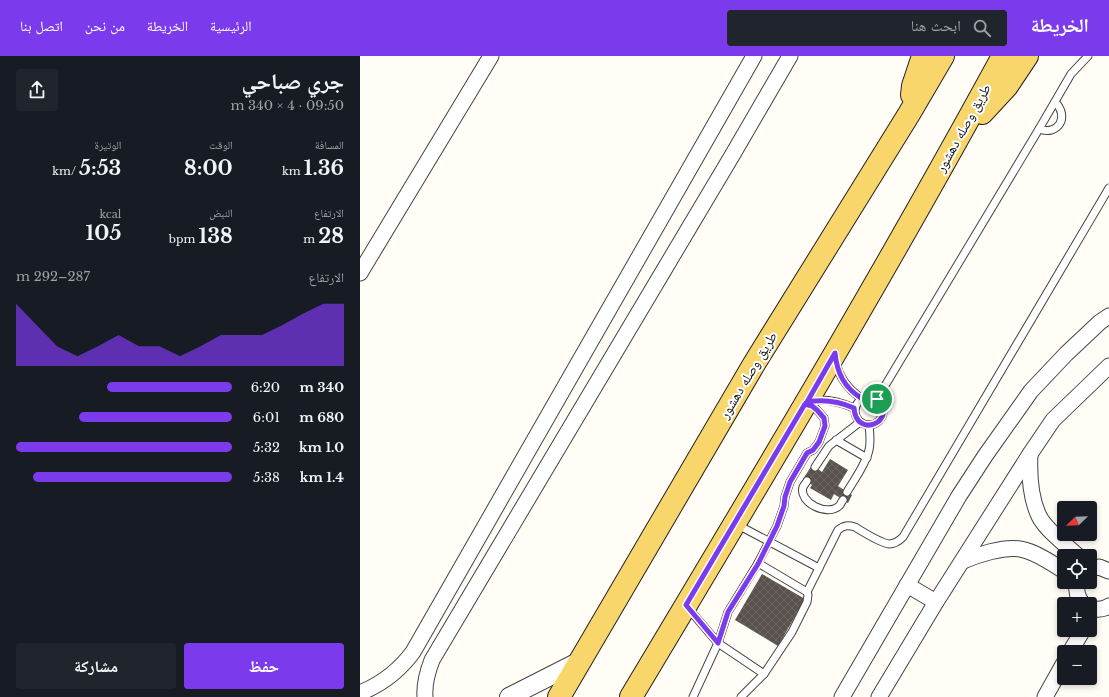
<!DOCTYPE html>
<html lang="ar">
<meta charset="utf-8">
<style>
body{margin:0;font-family:"Libre Baskerville","Noto Naskh Arabic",serif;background:#20242c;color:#f1f3f6;direction:rtl;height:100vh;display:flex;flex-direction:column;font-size:15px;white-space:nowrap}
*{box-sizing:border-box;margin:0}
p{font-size:13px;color:#9ea1a6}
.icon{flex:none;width:22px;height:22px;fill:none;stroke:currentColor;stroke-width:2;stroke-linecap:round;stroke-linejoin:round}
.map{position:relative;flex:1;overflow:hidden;direction:ltr}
.drawer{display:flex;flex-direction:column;background:#171b24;width:360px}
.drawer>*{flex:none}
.needle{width:26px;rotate:247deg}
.tools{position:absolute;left:697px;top:445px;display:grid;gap:8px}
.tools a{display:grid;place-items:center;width:40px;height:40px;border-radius:4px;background:#171b24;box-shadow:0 2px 6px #0003;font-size:20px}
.pin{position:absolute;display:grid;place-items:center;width:34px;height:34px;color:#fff;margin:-17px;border:2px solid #fff;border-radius:50%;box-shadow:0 1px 4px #0007}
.round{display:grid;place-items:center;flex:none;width:42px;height:42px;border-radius:4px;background:#20242c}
.summary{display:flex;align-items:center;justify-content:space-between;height:68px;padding:0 16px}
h1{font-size:22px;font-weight:800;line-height:30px}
.stats{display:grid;grid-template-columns:repeat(3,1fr);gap:6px;height:68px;padding:4px 16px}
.stats div{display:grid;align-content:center}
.stats b{font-size:20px;font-weight:800}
.stats small{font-size:11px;font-weight:400}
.stats p{font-size:11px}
.chart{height:112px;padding:8px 16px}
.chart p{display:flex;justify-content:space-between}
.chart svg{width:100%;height:72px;margin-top:4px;fill:#7c3aed;opacity:.7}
.button{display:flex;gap:8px;margin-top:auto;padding:8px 16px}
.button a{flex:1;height:46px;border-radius:4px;background:#7c3aed;color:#fff;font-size:16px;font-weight:800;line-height:46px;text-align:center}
.button a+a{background:#20242c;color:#f1f3f6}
ul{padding:0 16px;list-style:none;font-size:13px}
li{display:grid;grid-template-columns:64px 48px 1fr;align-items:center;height:30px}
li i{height:10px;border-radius:5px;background:#7c3aed}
header{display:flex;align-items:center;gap:24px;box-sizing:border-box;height:56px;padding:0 20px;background:#7c3aed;color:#fff}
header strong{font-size:19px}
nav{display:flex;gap:22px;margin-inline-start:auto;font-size:14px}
.search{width:280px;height:36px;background:#20242c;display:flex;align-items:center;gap:10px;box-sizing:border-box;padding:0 14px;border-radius:4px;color:#9ea1a6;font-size:15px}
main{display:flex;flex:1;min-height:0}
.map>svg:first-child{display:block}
.building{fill:url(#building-cross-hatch)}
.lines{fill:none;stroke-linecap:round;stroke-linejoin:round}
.service-casing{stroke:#444;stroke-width:9}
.minor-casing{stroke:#444;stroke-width:17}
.tertiary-casing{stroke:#444;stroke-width:20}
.primary-casing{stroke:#222;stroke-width:24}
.service{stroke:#fff;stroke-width:7}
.minor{stroke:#fff;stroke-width:15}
.tertiary{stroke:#fff;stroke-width:18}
.primary{stroke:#f9d66b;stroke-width:22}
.route-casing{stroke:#fff;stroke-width:8}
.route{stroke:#7c3aed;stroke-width:5}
.labels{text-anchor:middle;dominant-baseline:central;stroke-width:4;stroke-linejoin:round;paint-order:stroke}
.street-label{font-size:14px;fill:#111;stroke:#fff}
</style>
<header>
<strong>الخريطة</strong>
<div class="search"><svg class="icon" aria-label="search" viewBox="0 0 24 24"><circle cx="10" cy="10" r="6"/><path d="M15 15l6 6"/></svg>ابحث هنا</div>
<nav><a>الرئيسية</a><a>الخريطة</a><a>من نحن</a><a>اتصل بنا</a></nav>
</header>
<main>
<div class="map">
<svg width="749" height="641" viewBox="0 0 749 641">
<defs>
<pattern id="building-cross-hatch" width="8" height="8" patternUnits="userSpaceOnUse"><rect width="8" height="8" fill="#5a524d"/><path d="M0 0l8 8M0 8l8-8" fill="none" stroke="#6d6662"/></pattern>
</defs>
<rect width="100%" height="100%" fill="#fffdf5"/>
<g class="building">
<polygon points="470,403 488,414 478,430 492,439 488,447 474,438 471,444 450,432 452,429 443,423 452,409 462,416"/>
<polygon points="402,518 445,543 418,590 375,564"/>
</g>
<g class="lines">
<g class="service-casing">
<g id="service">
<path d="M679 73C698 80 710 61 695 46"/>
<path d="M476 306C479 321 488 333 501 342"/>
<circle cx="509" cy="355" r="14"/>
<polyline points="517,343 679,73 711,18 728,0"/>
<path d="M451 345C466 342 480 346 494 352"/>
<polyline points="476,384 507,402"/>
<polyline points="455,411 469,390 500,366"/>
<path d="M447 425C446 427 444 429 443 431 438 446 468 462 480 449 481 447 482 445 483 444"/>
<path d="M487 436C494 424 506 408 509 394 511 386 510 378 509 369"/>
<polyline points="376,468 459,512"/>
<path d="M447 536 478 474C484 469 488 469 495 471 503 476 521 487 529 488 535 488 539 485 543 481L749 132"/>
<polyline points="328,552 358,587 404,618"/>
<polyline points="333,641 358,587 368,556 398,507 417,470 424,450 425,441 430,426 447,397 453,394 459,386 465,370 464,362 457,354 452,350 447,348"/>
<polyline points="381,641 404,618 432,576 447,546 448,539 447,536 398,507"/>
</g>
</g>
<g class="minor-casing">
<g id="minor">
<polyline points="0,217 131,0"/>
<path d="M670 398C669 419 670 441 679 460 685 473 707 490 718 500"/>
<path d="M603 505C617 499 644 490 660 493 674 495 692 507 704 515"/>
<polyline points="730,513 739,511 749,515"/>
<path d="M717 526C716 535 717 541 723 548"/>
<polyline points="547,529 576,546"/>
<path d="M730 552C737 554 743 554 749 550"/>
<polyline points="710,596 723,574"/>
<path d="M0 637C22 628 39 615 53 596L394 0"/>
<path d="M65 641C64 628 67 617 72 604L373 98 430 0"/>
<polyline points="482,641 599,440 625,400 671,335 706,298 740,266 749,260"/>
<polyline points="519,641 576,546 670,398 693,364 749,310"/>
<polyline points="685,641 704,607"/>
</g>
</g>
<g class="tertiary-casing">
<polyline id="tertiary" points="149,641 220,605"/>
</g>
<g class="primary-casing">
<g id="primary">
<polyline points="552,39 553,30 563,0"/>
<polyline points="622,57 647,30 667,0"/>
<polyline points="199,641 394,308 549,58 583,0"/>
<path d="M271 641C398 429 525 217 643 0"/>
</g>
</g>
<use href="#service" class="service"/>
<use href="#minor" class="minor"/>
<use href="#tertiary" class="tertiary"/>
<use href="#primary" class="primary"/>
</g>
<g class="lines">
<g class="route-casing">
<path id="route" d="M517 343C511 340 507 340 501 342 484 331 477 317 475 297L447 346 445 348 326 549 358 587 368 556 398 508 417 470 424 450 425 441 430 426 447 397 453 394 459 386 465 370 464 362 457 354 452 350 445 348 447 346C464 343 478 345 494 352 496 384 539 365 517 343"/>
</g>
<use href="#route" class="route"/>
</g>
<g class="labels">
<g class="street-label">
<text transform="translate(603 72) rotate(-61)">طريق وصله دهشور</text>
<text transform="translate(388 319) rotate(-59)">طريق وصله دهشور</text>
</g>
</g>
</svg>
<div class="tools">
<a><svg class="needle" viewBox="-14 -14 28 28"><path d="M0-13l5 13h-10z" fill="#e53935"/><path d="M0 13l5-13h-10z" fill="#9ea1a6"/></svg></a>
<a><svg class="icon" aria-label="locate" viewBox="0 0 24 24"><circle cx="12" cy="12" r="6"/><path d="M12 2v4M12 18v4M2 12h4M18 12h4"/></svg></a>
<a>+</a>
<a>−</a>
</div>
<div class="pin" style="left:517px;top:343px;background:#1e9e55"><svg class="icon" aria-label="arrive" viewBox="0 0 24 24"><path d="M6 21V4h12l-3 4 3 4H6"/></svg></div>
</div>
<section class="drawer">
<div class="summary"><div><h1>جري صباحي</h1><p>09:50 · 4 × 340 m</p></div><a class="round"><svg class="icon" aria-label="share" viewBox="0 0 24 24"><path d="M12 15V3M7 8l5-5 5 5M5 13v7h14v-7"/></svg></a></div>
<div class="stats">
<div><p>المسافة</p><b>1.36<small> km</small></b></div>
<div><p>الوقت</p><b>8:00</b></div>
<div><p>الوتيرة</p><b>5:53<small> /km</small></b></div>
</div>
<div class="stats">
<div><p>الارتفاع</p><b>28<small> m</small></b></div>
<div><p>النبض</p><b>138<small> bpm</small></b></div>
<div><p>kcal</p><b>105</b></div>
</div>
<div class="chart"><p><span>الارتفاع</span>287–292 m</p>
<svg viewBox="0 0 160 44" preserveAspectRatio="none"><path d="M0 44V6L10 19L20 32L30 38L40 32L50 25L60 32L70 32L80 38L90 32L100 25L110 25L120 25L130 19L140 12L150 6L160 6V44z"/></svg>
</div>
<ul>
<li><b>340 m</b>6:20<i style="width:58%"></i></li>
<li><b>680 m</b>6:01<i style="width:71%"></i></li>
<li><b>1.0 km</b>5:32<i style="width:100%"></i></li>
<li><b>1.4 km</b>5:38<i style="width:92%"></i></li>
</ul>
<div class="button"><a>حفظ</a><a>مشاركة</a></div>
</section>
</main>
